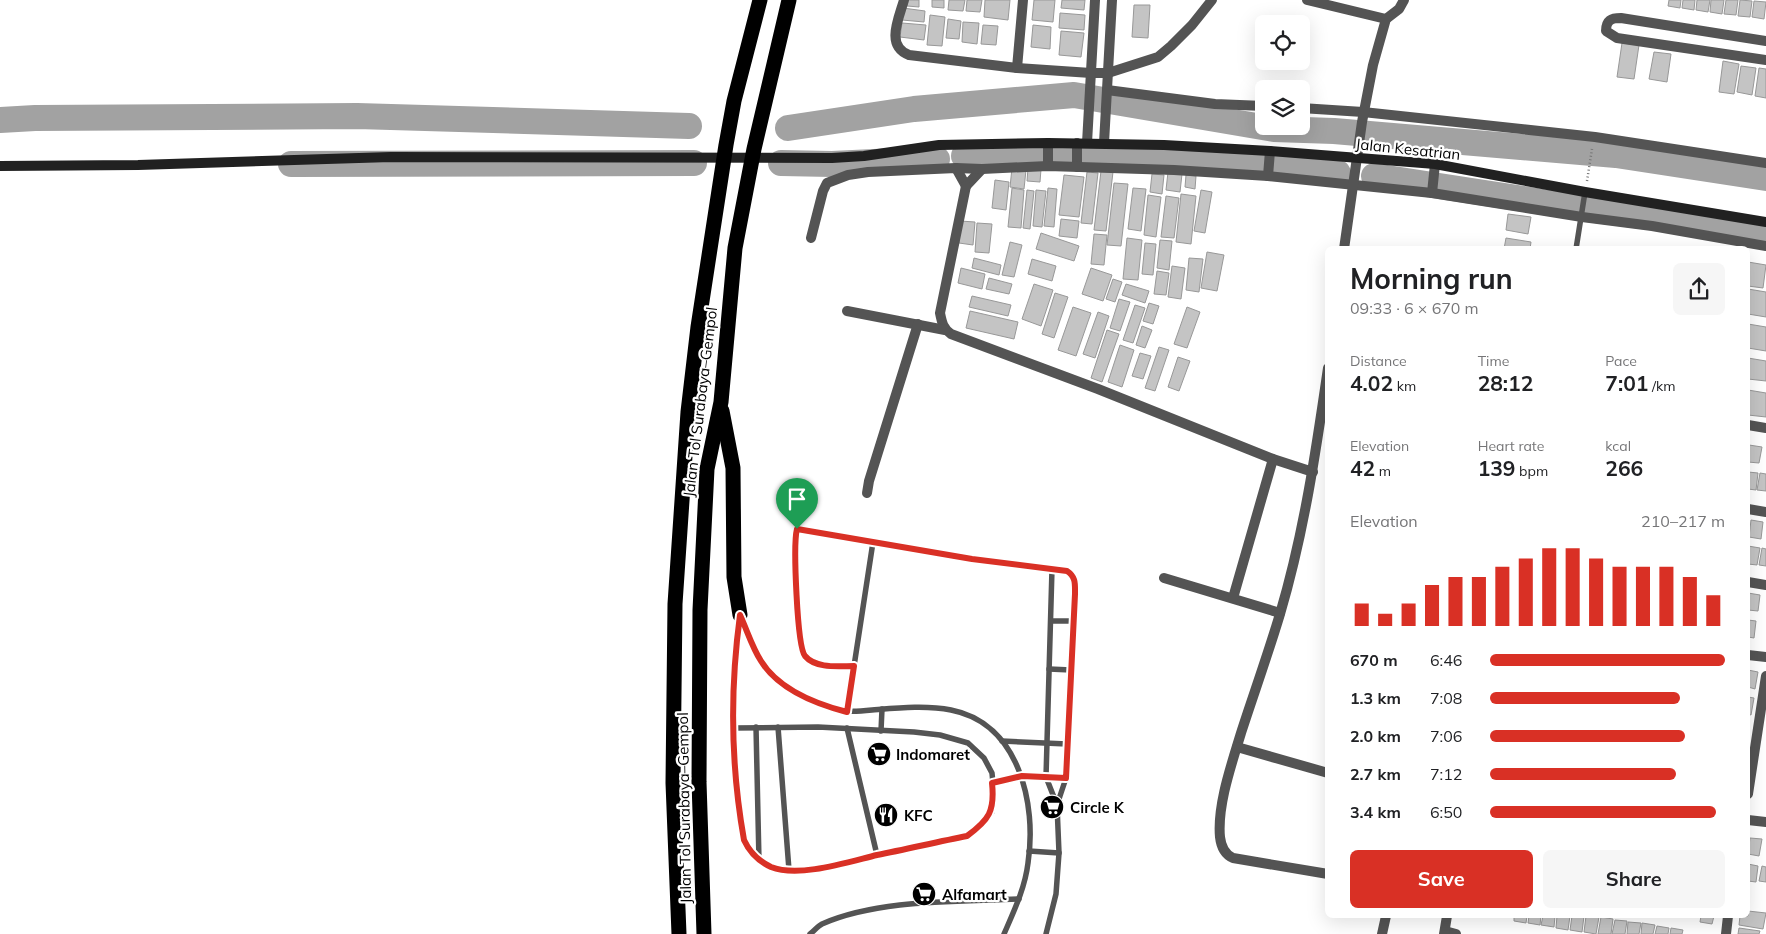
<!DOCTYPE html>
<meta charset="utf-8">
<style>
body{margin:0;font-family:Mulish,sans-serif;background:#f6f6f6;color:#202124;height:100vh;display:flex;flex-direction:column;font-size:19px;white-space:nowrap}
*{box-sizing:border-box;margin:0}
p{font-size:16px;color:#757577}
.icon{flex:none;width:28px;height:28px;fill:none;stroke:currentColor;stroke-width:2;stroke-linecap:round;stroke-linejoin:round}
.map{position:relative;flex:1;overflow:hidden}
.drawer{position:absolute;left:1325px;top:246px;width:425px;height:672px;display:flex;flex-direction:column;background:#fff;border-radius:8px;box-shadow:0 5px 20px #0002}
.drawer>*{flex:none}
.controls{position:absolute;left:1255px;top:15px;display:grid;gap:10px}
.controls a{display:grid;place-items:center;width:55px;height:55px;border-radius:8px;background:#fff;box-shadow:0 5px 20px #0002;font-size:25px}
.pin{position:absolute;display:grid;place-items:center;width:42px;height:42px;color:#fff;margin:-51px -21px;border-radius:50% 50% 50% 0;rotate:-45deg;box-shadow:0 0 5px #0007}
.pin .icon{rotate:45deg}
.round{display:grid;place-items:center;flex:none;width:52px;height:52px;border-radius:8px;background:#f6f6f6}
.head{display:flex;align-items:center;justify-content:space-between;height:85px;padding:0 25px}
h1{font-size:28px;font-weight:700;line-height:38px}
.figures{display:grid;grid-template-columns:repeat(3,1fr);gap:8px;height:85px;padding:5px 25px}
.figures div{display:grid;align-content:center}
.figures b{font-size:21px;font-weight:700}
.figures small{font-size:14px;font-weight:400}
.figures p{font-size:14px}
.chart{height:140px;padding:10px 25px}
.chart p{display:flex;justify-content:space-between}
.chart svg{width:100%;height:90px;margin-top:5px;stroke:#d93025;stroke-width:6}
.primary-button{display:flex;gap:10px;margin-top:auto;padding:10px 25px}
.primary-button a{flex:1;height:58px;border-radius:8px;background:#d93025;color:#fff;font-size:20px;font-weight:700;line-height:58px;text-align:center}
.primary-button a+a{background:#f6f6f6;color:#202124}
ul{padding:0 25px;list-style:none;font-size:16px}
li{display:grid;grid-template-columns:80px 60px 1fr;align-items:center;height:38px}
li i{height:12px;border-radius:6px;background:#d93025}
.map>svg:first-child{display:block}
.lines{fill:none;stroke-linecap:round;stroke-linejoin:round}
.river{stroke:#a2a2a2;stroke-width:26}
.building{fill:#c4c4c4;stroke:#989898}
.path{stroke:#767676;stroke-width:2.5;stroke-dasharray:1 2.5;stroke-linecap:butt}
.lane{stroke:#545454;stroke-width:5.5}
.street{stroke:#545454;stroke-width:10}
.secondary{stroke:#212121;stroke-width:10}
.highway{stroke:#000;stroke-width:15}
.route-casing{stroke:#fff;stroke-width:10}
.route{stroke:#d93025;stroke-width:6}
.labels{text-anchor:middle;dominant-baseline:central;stroke-width:4.5;stroke-linejoin:round;paint-order:stroke}
.street-label{font-size:15px;fill:#000;stroke:#fff}
.poi-label{font-size:15px;font-weight:bold;fill:#000;stroke:#fff;text-anchor:start}
</style>
<div class="map">
<svg width="1766" height="934" viewBox="0 0 1766 934">
<rect width="100%" height="100%" fill="#fff"/>
<g class="lines">
<g class="river">
<polyline points="0,120 35,118 357,116 689,126"/>
<polyline points="788,128 914,109 1074,95 1274,129 1334,131 1616,155 1766,178"/>
<polyline points="964,156 1095,156 1258,166 1338,173"/>
<polyline points="781,163 832,164 937,159"/>
<polyline points="291,164 694,163"/>
<polyline points="1374,176 1588,209 1766,232"/>
</g>
</g>
<g class="building">
<polygon points="908,0 919,0 919,7 907,6"/>
<polygon points="932,0 944,0 944,8 932,7"/>
<polygon points="949,0 965,0 963,11 948,10"/>
<polygon points="967,0 982,0 980,12 966,11"/>
<polygon points="985,0 1010,0 1008,20 984,17"/>
<polygon points="1034,0 1055,0 1053,22 1032,20"/>
<polygon points="1062,0 1085,0 1084,10 1061,8"/>
<polygon points="1669,0 1681,0 1680,8 1668,6"/>
<polygon points="1683,0 1695,0 1694,10 1682,8"/>
<polygon points="1697,0 1710,0 1708,12 1696,10"/>
<polygon points="1711,0 1724,0 1722,14 1710,12"/>
<polygon points="1726,0 1738,0 1736,15 1724,14"/>
<polygon points="1740,0 1752,1 1750,17 1738,16"/>
<polygon points="1754,1 1766,2 1764,19 1752,17"/>
<polygon points="1134,5 1150,5 1148,38 1132,37"/>
<polygon points="903,8 925,11 924,22 902,20"/>
<polygon points="1060,13 1085,15 1084,30 1059,28"/>
<polygon points="930,15 945,17 942,46 927,45"/>
<polygon points="948,19 961,21 959,39 946,38"/>
<polygon points="963,22 979,23 977,44 962,42"/>
<polygon points="902,23 926,25 924,40 900,37"/>
<polygon points="983,25 998,26 996,45 981,44"/>
<polygon points="1033,25 1051,27 1050,49 1031,47"/>
<polygon points="1061,31 1084,33 1081,57 1059,55"/>
<polygon points="1622,43 1639,45 1634,79 1617,77"/>
<polygon points="1654,52 1671,54 1667,82 1649,79"/>
<polygon points="1723,61 1739,64 1734,94 1719,92"/>
<polygon points="1741,66 1756,68 1752,95 1737,92"/>
<polygon points="1759,68 1766,69 1766,98 1755,96"/>
<polygon points="1012,168 1026,170 1024,189 1010,187"/>
<polygon points="1028,168 1041,169 1040,182 1027,181"/>
<polygon points="1101,171 1113,172 1106,231 1094,230"/>
<polygon points="1087,172 1098,173 1092,224 1081,223"/>
<polygon points="1168,172 1182,174 1180,192 1166,190"/>
<polygon points="1152,174 1164,175 1162,194 1150,192"/>
<polygon points="1064,175 1084,177 1079,217 1059,215"/>
<polygon points="1186,175 1196,176 1195,189 1185,187"/>
<polygon points="995,180 1009,182 1006,210 992,208"/>
<polygon points="1114,183 1128,184 1121,246 1107,245"/>
<polygon points="1012,188 1024,190 1021,228 1008,227"/>
<polygon points="1048,188 1057,189 1054,227 1044,226"/>
<polygon points="1133,188 1146,189 1141,231 1128,229"/>
<polygon points="1027,190 1034,191 1030,229 1023,228"/>
<polygon points="1036,190 1046,191 1042,227 1033,226"/>
<polygon points="1201,190 1212,192 1205,233 1194,231"/>
<polygon points="1181,194 1196,196 1191,244 1176,242"/>
<polygon points="1148,195 1161,197 1156,237 1144,235"/>
<polygon points="1166,196 1179,198 1174,238 1161,237"/>
<polygon points="1508,214 1531,217 1528,234 1506,230"/>
<polygon points="1061,219 1079,221 1077,238 1059,236"/>
<polygon points="960,221 975,222 973,245 959,243"/>
<polygon points="977,223 992,224 989,253 975,252"/>
<polygon points="1041,233 1079,246 1074,261 1036,249"/>
<polygon points="1094,234 1107,235 1104,265 1091,264"/>
<polygon points="1127,238 1142,240 1138,280 1123,279"/>
<polygon points="1506,238 1531,242 1530,249 1504,249"/>
<polygon points="1160,240 1172,241 1169,270 1157,268"/>
<polygon points="1010,242 1022,245 1014,277 1002,275"/>
<polygon points="1145,243 1156,244 1153,275 1142,274"/>
<polygon points="1207,252 1224,255 1217,291 1201,288"/>
<polygon points="974,258 1001,265 999,275 972,268"/>
<polygon points="1189,258 1203,259 1199,292 1186,290"/>
<polygon points="1032,259 1056,266 1052,281 1028,274"/>
<polygon points="1748,262 1766,265 1763,288 1748,286"/>
<polygon points="1172,266 1185,268 1181,299 1168,297"/>
<polygon points="961,268 985,274 982,289 958,283"/>
<polygon points="1091,268 1112,275 1103,301 1082,294"/>
<polygon points="1157,271 1169,273 1166,295 1154,294"/>
<polygon points="989,278 1012,284 1009,294 986,289"/>
<polygon points="1113,279 1122,282 1115,302 1106,299"/>
<polygon points="1034,284 1053,290 1041,326 1022,319"/>
<polygon points="1126,284 1149,291 1145,303 1122,295"/>
<polygon points="1748,289 1766,292 1766,317 1748,314"/>
<polygon points="1055,293 1068,297 1054,338 1042,334"/>
<polygon points="972,296 1011,305 1008,316 969,307"/>
<polygon points="1119,299 1130,302 1120,331 1110,328"/>
<polygon points="1149,303 1159,306 1153,324 1143,321"/>
<polygon points="1135,305 1145,308 1133,343 1123,340"/>
<polygon points="1073,307 1091,313 1076,356 1058,350"/>
<polygon points="1187,307 1200,312 1187,348 1174,344"/>
<polygon points="970,311 1018,322 1014,339 966,328"/>
<polygon points="1098,312 1109,316 1095,358 1083,354"/>
<polygon points="1748,324 1766,327 1766,351 1748,348"/>
<polygon points="1142,326 1152,330 1145,348 1136,345"/>
<polygon points="1107,330 1119,334 1102,382 1091,378"/>
<polygon points="1120,345 1134,350 1122,387 1108,382"/>
<polygon points="1159,347 1169,350 1155,391 1145,388"/>
<polygon points="1140,353 1151,356 1143,379 1132,376"/>
<polygon points="1178,357 1190,361 1179,391 1168,387"/>
<polygon points="1748,358 1766,361 1766,381 1748,379"/>
<polygon points="1748,390 1766,393 1766,417 1748,415"/>
<polygon points="1749,445 1762,447 1759,463 1748,462"/>
<polygon points="1748,472 1758,473 1756,490 1748,489"/>
<polygon points="1760,473 1766,474 1766,491 1757,490"/>
<polygon points="1751,520 1763,522 1761,539 1749,537"/>
<polygon points="1748,546 1760,548 1757,565 1748,564"/>
<polygon points="1762,548 1766,549 1766,566 1759,565"/>
<polygon points="1748,593 1760,595 1758,611 1748,610"/>
<polygon points="1748,620 1756,621 1754,638 1748,637"/>
<polygon points="1748,670 1758,672 1755,689 1748,687"/>
<polygon points="1748,697 1754,698 1751,715 1748,714"/>
<polygon points="1750,838 1762,839 1759,856 1748,854"/>
<polygon points="1748,864 1758,866 1756,882 1748,881"/>
<polygon points="1762,866 1766,867 1766,882 1759,881"/>
<polygon points="1748,911 1766,913 1763,929 1739,925 1740,916 1748,916"/>
<polygon points="1514,916 1527,916 1526,923 1514,921"/>
<polygon points="1529,916 1541,916 1540,925 1528,923"/>
<polygon points="1543,916 1555,916 1554,927 1541,925"/>
<polygon points="1557,916 1570,916 1568,930 1556,928"/>
<polygon points="1572,916 1584,916 1582,932 1570,930"/>
<polygon points="1586,916 1599,917 1596,934 1584,932"/>
<polygon points="1701,916 1714,916 1712,924 1700,922"/>
<polygon points="1601,917 1613,919 1611,934 1598,934"/>
<polygon points="1615,920 1627,921 1625,934 1612,934"/>
<polygon points="1628,922 1641,923 1639,934 1627,934"/>
<polygon points="1642,923 1655,925 1653,934 1641,934"/>
<polygon points="1657,926 1669,928 1668,934 1655,934"/>
<polygon points="1671,928 1683,930 1682,934 1670,934"/>
<polygon points="1739,928 1760,931 1759,934 1738,934"/>
</g>
<g class="lines">
<polyline class="path" points="1587,181 1592,149"/>
<g class="lane">
<polyline points="1576,249 1585,192"/>
<polyline points="1052,569 1046,777 1057,805"/>
<path d="M740 615C747 631 753 649 762 663 772 678 793 693 809 700 821 705 833 710 845 711 854 712 863 711 872 710 897 708 926 705 951 710 1019 723 1037 804 1028 863 1025 888 1014 911 1004 934"/>
<polyline points="1051,621 1074,621"/>
<path d="M854 666C836 666 818 667 804 655L796 606 797 529 1017 566 1067 571 1073 577 1075 594 1066 778 1057 805 1059 853 1056 894 1046 934"/>
<polyline points="1049,669 1071,670"/>
<polyline points="847,712 873,542"/>
<polyline points="756,727 759,861"/>
<polyline points="778,727 789,870"/>
<path d="M734 728 818 727 914 732 940 735 968 743 984 758 992 773 994 794 992 812 983 824 967 836C937 843 907 849 877 855 848 862 799 878 771 867 758 861 750 853 744 840 731 767 730 689 740 615"/>
<polyline points="847,728 877,855"/>
<polyline points="881,731 882,709"/>
<polyline points="1002,741 1067,744"/>
<polyline points="992,783 1021,776 1066,778"/>
<polyline points="1029,851 1059,853"/>
<path d="M810 934C814 931 818 926 822 924 879 899 957 902 1019 899"/>
</g>
<g class="street">
<path d="M904 0C899 18 885 46 909 55L1017 68 1091 73H1108L1158 57 1171 46 1192 25 1212 0"/>
<polyline points="1307,0 1386,19"/>
<path d="M1766 41 1621 18C1611 18 1606 20 1606 31L1617 38 1766 60"/>
<polyline points="1017,68 1023,0"/>
<polyline points="1107,90 1215,104 1264,106"/>
<polyline points="1301,108 1363,112 1595,137 1766,163"/>
<polyline points="1077,143 1077,167"/>
<polyline points="1087,143 1095,0"/>
<polyline points="1104,143 1112,0"/>
<polyline points="1048,166 1048,143"/>
<polyline points="956,168 966,186 982,169"/>
<polyline points="1268,176 1270,151"/>
<path d="M966 186 940 313C942 323 943 328 951 334L1098 389 1273 459 1313 472"/>
<polyline points="1432,193 1435,164"/>
<polyline points="811,238 823,191 827,183 848,175 868,172 956,168 982,169 1048,166 1174,170 1268,176 1432,193 1582,217 1652,226 1766,246"/>
<polyline points="1344,249 1362,122 1373,65 1386,19 1399,9 1404,0"/>
<polyline points="847,311 945,330"/>
<path d="M1328 368C1316 451 1304 533 1280 614 1268 654 1254 693 1241 733 1232 763 1217 805 1220 837 1221 846 1224 854 1233 858L1328 874"/>
<polyline points="1748,425 1766,428"/>
<polyline points="867,493 869,481 918,324"/>
<polyline points="1748,509 1766,512"/>
<polyline points="1164,578 1280,613"/>
<polyline points="1748,582 1766,585"/>
<polyline points="1233,598 1273,459"/>
<polyline points="1748,655 1766,657"/>
<polyline points="1237,747 1328,773"/>
<polyline points="1748,794 1766,676"/>
<polyline points="1748,820 1766,822"/>
<polyline points="1445,931 1456,934"/>
<polyline points="1382,934 1386,916"/>
<polyline points="1444,934 1447,916"/>
<polyline points="1726,934 1728,916"/>
</g>
<polyline class="secondary" points="0,166 138,165 391,157 832,158 864,156 939,145 1048,143 1164,145 1270,151 1435,164 1585,192 1766,222"/>
<g class="highway">
<polyline points="722,411 733,468 734,577 740,615"/>
<polyline points="679,934 673,783 675,604 688,412 698,327 726,145 734,101 760,0"/>
<polyline points="704,934 699,782 700,610 707,469 721,402 735,248 754,149 789,0"/>
</g>
</g>
<g class="lines">
<g class="route-casing">
<path id="route" d="M797 529 972 559 1067 571C1076 577 1075 584 1075 594L1066 778 1022 776 992 783C995 811 989 820 967 836 937 842 907 849 877 855 848 862 799 878 771 867 758 861 750 853 744 840 731 767 730 689 740 615 747 630 752 647 761 661 779 690 816 704 847 712L854 666C839 666 816 669 805 656 797 646 793 544 797 529Z"/>
</g>
<use href="#route" class="route"/>
</g>
<defs>
<g id="supermarket-disc" transform="scale(1.25)"><circle r="9.5" fill="#000" stroke="#fff"/><path d="M-6-5.5h2.5l.6 2H6L4.5 2H-2.5L-4.4-4H-6ZM-1.5 3.2a1.3 1.3 0 1 0 .1 0ZM3 3.2a1.3 1.3 0 1 0 .1 0Z" fill="#fff"/></g>
<g id="restaurant-disc" transform="scale(1.25)"><circle r="9.5" fill="#000" stroke="#fff"/><path d="M-5-6h1v4h1v-4h1v4h1v-4h1v5L-1.5 .5V6h-2V.5L-5-1ZM5-6V6H3V1.5H1.5Q1.5-4 5-6Z" fill="#fff"/></g>
</defs>
<g fill-rule="evenodd">
<use href="#supermarket-disc" x="879" y="754"/>
<use href="#supermarket-disc" x="1052" y="807"/>
<use href="#restaurant-disc" x="886" y="815"/>
<use href="#supermarket-disc" x="924" y="894"/>
</g>
<g class="labels">
<g class="street-label">
<text transform="translate(1408 149) rotate(6)">Jalan Kesatrian</text>
<text transform="translate(700 402) rotate(-83)">Jalan Tol Surabaya–Gempol</text>
<text transform="translate(684 808) rotate(-91)">Jalan Tol Surabaya–Gempol</text>
</g>
<g class="poi-label">
<text x="896" y="754">Indomaret</text>
<text x="1070" y="807">Circle K</text>
<text x="904" y="815">KFC</text>
<text x="942" y="894">Alfamart</text>
</g>
</g>
</svg>
<div class="controls">
<a><svg class="icon" aria-label="locate" viewBox="0 0 24 24"><circle cx="12" cy="12" r="6"/><path d="M12 2v4M12 18v4M2 12h4M18 12h4"/></svg></a>
<a><svg class="icon" aria-label="layers" viewBox="0 0 24 24"><path d="M12 4l9 5-9 5-9-5zM3 14l9 5 9-5"/></svg></a>
</div>
<div class="pin" style="left:797px;top:529px;background:#1e9e55"><svg class="icon" aria-label="arrive" viewBox="0 0 24 24"><path d="M6 21V4h12l-3 4 3 4H6"/></svg></div>
<section class="drawer">
<div class="head"><div><h1>Morning run</h1><p>09:33 · 6 × 670 m</p></div><a class="round"><svg class="icon" aria-label="share" viewBox="0 0 24 24"><path d="M12 15V3M7 8l5-5 5 5M5 13v7h14v-7"/></svg></a></div>
<div class="figures">
<div><p>Distance</p><b>4.02<small> km</small></b></div>
<div><p>Time</p><b>28:12</b></div>
<div><p>Pace</p><b>7:01<small> /km</small></b></div>
</div>
<div class="figures">
<div><p>Elevation</p><b>42<small> m</small></b></div>
<div><p>Heart rate</p><b>139<small> bpm</small></b></div>
<div><p>kcal</p><b>266</b></div>
</div>
<div class="chart"><p><span>Elevation</span>210–217 m</p>
<svg viewBox="0 0 160 44" preserveAspectRatio="none"><path d="M5 44V33M15 44V38M25 44V33M35 44V24M45 44V20M55 44V20M65 44V15M75 44V11M85 44V6M95 44V6M105 44V11M115 44V15M125 44V15M135 44V15M145 44V20M155 44V29"/></svg>
</div>
<ul>
<li><b>670 m</b>6:46<i style="width:100%"></i></li>
<li><b>1.3 km</b>7:08<i style="width:81%"></i></li>
<li><b>2.0 km</b>7:06<i style="width:83%"></i></li>
<li><b>2.7 km</b>7:12<i style="width:79%"></i></li>
<li><b>3.4 km</b>6:50<i style="width:96%"></i></li>
</ul>
<div class="primary-button"><a>Save</a><a>Share</a></div>
</section>
</div>
